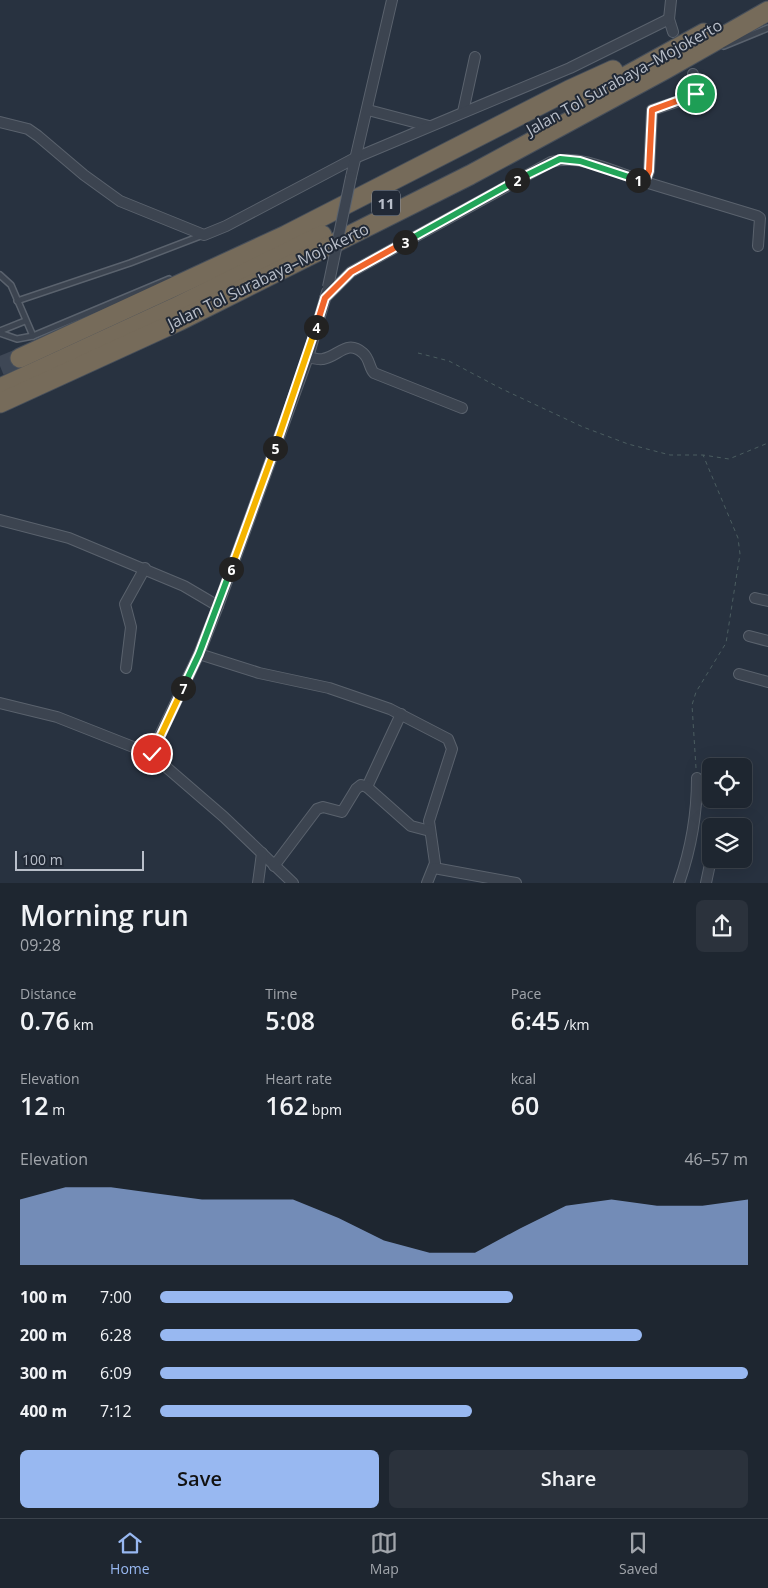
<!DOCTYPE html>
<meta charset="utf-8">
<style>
body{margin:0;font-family:"Open Sans",sans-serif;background:#2b323c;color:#f1f3f6;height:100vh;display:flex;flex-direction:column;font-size:19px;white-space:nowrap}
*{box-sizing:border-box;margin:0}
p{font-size:16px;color:#a1a5ab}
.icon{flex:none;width:28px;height:28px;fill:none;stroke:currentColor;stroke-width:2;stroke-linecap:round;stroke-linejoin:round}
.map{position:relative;height:883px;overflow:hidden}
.side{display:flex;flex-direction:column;background:#1e2630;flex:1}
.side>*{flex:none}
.controls{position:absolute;left:702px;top:758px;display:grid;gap:10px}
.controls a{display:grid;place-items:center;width:50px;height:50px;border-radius:8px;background:#1e2630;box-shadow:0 5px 20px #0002,0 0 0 1px #3c434c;font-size:25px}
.scale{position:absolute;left:15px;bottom:12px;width:129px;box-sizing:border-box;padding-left:5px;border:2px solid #b9bfca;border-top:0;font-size:14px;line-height:18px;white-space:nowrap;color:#b9bfca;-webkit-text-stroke:4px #212936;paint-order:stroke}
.pin{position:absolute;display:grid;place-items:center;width:42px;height:42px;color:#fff;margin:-21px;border:2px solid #fff;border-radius:50%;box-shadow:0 1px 5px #0007}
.km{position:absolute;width:25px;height:25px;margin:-12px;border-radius:50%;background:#222;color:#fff;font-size:14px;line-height:25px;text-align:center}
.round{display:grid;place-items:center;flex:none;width:52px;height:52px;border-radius:8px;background:#2b323c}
.overview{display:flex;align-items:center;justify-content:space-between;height:85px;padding:0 20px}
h1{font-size:28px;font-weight:600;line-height:38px}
.stats{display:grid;grid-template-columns:repeat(3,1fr);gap:8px;height:85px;padding:5px 20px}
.stats div{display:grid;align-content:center}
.stats b{font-size:25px;font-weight:600}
.stats small{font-size:14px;font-weight:400}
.stats p{font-size:14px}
.chart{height:140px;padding:10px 20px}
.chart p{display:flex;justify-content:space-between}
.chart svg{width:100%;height:90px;margin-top:5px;fill:#98b8f1;opacity:.7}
.action{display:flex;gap:10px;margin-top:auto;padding:10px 20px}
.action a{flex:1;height:58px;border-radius:8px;background:#98b8f1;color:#111;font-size:20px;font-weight:600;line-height:58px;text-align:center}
.action a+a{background:#2b323c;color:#f1f3f6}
ul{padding:0 20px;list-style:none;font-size:16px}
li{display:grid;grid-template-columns:80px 60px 1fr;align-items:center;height:38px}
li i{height:12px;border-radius:6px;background:#98b8f1}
.dock{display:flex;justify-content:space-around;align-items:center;height:70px;border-top:1px solid #3c434c;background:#1e2630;font-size:14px;color:#a1a5ab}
.dock a{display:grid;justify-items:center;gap:2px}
.dock .on{color:#98b8f1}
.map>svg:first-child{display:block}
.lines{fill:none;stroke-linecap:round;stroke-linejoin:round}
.highway-tunnel{stroke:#3e4755;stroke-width:19;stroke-dasharray:19 9;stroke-linecap:butt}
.lane-casing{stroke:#5a626d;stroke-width:8}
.street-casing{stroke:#5a626d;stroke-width:12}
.highway-casing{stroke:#474f5a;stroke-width:21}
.path{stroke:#4b5d60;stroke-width:1;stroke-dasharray:4 4;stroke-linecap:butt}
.lane{stroke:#3c4450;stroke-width:5}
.street{stroke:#3c4450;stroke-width:10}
.highway{stroke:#766b5a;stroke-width:19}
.street-bridge-casing{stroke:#5a626d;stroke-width:12;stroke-linecap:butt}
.street-bridge{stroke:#3c4450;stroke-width:10}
.split-1-casing{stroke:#fff;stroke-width:10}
.split-2-casing{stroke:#fff;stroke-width:10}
.split-3-casing{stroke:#fff;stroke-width:10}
.split-4-casing{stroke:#fff;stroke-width:10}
.split-5-casing{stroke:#fff;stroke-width:10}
.split-6-casing{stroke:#fff;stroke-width:10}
.split-7-casing{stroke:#fff;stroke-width:10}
.split-8-casing{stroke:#fff;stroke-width:10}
.split-1{stroke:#f0652b;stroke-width:6}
.split-2{stroke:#22a559;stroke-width:6}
.split-3{stroke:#22a559;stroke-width:6}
.split-4{stroke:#f0652b;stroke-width:6}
.split-5{stroke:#f5b400;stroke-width:6}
.split-6{stroke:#f5b400;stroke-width:6}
.split-7{stroke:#22a559;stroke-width:6}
.split-8{stroke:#f5b400;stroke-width:6}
.labels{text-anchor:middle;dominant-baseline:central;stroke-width:4;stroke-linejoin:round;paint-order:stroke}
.shield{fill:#212936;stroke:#8b929e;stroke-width:1}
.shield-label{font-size:15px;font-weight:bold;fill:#b9bfca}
.street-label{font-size:16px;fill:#b9bfca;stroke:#212936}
</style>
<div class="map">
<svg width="768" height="883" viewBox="0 0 768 883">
<rect width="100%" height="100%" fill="#283240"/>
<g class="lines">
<polyline class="highway-tunnel" points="0,366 20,358"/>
<g class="lane-casing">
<g id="lane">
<polyline points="724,46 768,28"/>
<polyline points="0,275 11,285 33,336"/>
<polyline points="17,301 130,263 203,235"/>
<polyline points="0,331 25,321"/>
<polyline points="0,333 17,339 33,336 169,279"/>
</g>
</g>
<g class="street-casing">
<g id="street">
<polyline points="671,0 669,19 673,32"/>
<polyline points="368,110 429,126"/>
<polyline points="463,112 475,57"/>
<polyline points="0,122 28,129 38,136 84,175 120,201 204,235 226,226 355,158 570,68 669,19"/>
<polyline points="351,177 392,0"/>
<polyline points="645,182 757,216 760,218 758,246"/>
<path d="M325 298 351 272 551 162C580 153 617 173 645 182L649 171 652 110 694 96 696 90 693 74"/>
<path d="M308 357C312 358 319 360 323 359 339 356 347 339 363 353 370 359 369 368 374 373L462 408"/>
<polyline points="0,520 69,538 184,586 218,606"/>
<polyline points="755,598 768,601"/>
<polyline points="749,636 768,641"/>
<polyline points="199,654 259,673 329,688 390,709 448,739 452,749 429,821 435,863 427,883"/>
<polyline points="126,668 131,627 125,604 145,568"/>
<polyline points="739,674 768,682"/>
<polyline points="0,703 57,717 151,754 224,817 293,883"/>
<polyline points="151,754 199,654 218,606 308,357 327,292"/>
<polyline points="367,787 401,714"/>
<polyline points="274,866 317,809 323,807 342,812 356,789 361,785 367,787 411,826 430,831"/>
<polyline points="434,868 516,883"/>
<polyline points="258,883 262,853"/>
<path d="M679 883C691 849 697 814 697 778"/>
<polyline points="706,883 710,864"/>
</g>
</g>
<g class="highway-casing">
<g id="highway">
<polyline points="579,102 704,33"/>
<polyline points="20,358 286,235 569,90 613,70"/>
<polyline points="0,388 174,308 322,235"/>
<polyline points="0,403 179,321 470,175 666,69 768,11"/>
</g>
</g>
<g class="path">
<polyline points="418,353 449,361 502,389 583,427 628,444 670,455 703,455 729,459 768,443"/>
<polyline points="696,768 692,705 696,692 726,643 740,554 738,538 703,455"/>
</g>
<use href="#lane" class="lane"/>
<use href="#street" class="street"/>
<use href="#highway" class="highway"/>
<g class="street-bridge-casing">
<polyline id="street-bridge" points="328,287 351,177"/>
</g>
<use href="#street-bridge" class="street-bridge"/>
</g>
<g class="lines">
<g class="split-1-casing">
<polyline id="split-1" points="638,180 645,182 649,171 652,110 696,94"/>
</g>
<g class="split-2-casing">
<polyline id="split-2" points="517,180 560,159 580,161 638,180"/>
</g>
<g class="split-3-casing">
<polyline id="split-3" points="405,242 517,180"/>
</g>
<g class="split-4-casing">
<polyline id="split-4" points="316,327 325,298 351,272 405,242"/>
</g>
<g class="split-5-casing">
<polyline id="split-5" points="275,448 316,327"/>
</g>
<g class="split-6-casing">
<polyline id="split-6" points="231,569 275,448"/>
</g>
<g class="split-7-casing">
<polyline id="split-7" points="183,688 199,654 231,569"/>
</g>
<g class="split-8-casing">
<polyline id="split-8" points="152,754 183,688"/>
</g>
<use href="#split-1" class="split-1"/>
<use href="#split-2" class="split-2"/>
<use href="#split-3" class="split-3"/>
<use href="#split-4" class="split-4"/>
<use href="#split-5" class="split-5"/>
<use href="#split-6" class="split-6"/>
<use href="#split-7" class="split-7"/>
<use href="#split-8" class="split-8"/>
</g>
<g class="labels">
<rect class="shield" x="372" y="190.5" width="28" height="25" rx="4"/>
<g class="shield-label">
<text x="386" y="203">11</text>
</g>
<g class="street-label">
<text transform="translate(624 77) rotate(-29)">Jalan Tol Surabaya–Mojokerto</text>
<text transform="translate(268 276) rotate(-26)">Jalan Tol Surabaya–Mojokerto</text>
</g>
</g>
</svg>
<div class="controls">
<a><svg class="icon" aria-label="locate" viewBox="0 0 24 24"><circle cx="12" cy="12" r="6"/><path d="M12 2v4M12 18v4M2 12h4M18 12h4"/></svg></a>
<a><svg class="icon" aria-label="layers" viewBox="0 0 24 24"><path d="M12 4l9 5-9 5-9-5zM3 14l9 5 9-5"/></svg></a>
</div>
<div class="scale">100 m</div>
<div class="pin" style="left:696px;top:94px;background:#1e9e55"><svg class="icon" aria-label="arrive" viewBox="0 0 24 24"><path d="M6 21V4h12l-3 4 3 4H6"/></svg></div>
<div class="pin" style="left:152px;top:754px;background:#d93025"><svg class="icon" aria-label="check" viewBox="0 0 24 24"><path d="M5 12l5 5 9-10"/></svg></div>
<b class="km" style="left:638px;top:180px">1</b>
<b class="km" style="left:517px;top:180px">2</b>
<b class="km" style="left:405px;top:242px">3</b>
<b class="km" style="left:316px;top:327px">4</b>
<b class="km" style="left:275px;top:448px">5</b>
<b class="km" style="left:231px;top:569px">6</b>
<b class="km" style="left:183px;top:688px">7</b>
</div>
<section class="side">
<div class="overview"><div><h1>Morning run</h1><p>09:28</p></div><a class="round"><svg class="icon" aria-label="share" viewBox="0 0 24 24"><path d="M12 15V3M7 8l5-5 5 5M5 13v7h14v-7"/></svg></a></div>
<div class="stats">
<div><p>Distance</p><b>0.76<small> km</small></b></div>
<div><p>Time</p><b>5:08</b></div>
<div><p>Pace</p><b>6:45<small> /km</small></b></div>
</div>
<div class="stats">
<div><p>Elevation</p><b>12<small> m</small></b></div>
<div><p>Heart rate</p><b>162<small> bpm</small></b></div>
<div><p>kcal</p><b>60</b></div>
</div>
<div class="chart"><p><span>Elevation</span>46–57 m</p>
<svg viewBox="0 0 160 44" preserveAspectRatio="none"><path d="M0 44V12L10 6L20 6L30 9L40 12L50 12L60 12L70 21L80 32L90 38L100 38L110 26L120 15L130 12L140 15L150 15L160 12V44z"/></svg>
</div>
<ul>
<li><b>100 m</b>7:00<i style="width:60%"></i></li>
<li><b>200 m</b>6:28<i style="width:82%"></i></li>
<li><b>300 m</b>6:09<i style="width:100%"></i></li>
<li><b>400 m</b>7:12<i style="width:53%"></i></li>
</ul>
<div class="action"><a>Save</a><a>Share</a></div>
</section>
<nav class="dock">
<a class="on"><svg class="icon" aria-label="home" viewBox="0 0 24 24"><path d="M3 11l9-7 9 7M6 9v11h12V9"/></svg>Home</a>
<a><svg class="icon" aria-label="map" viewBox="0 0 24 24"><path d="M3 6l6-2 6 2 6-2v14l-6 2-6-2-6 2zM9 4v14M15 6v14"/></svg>Map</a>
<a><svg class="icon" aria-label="saved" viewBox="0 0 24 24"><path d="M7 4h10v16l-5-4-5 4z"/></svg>Saved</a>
</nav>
